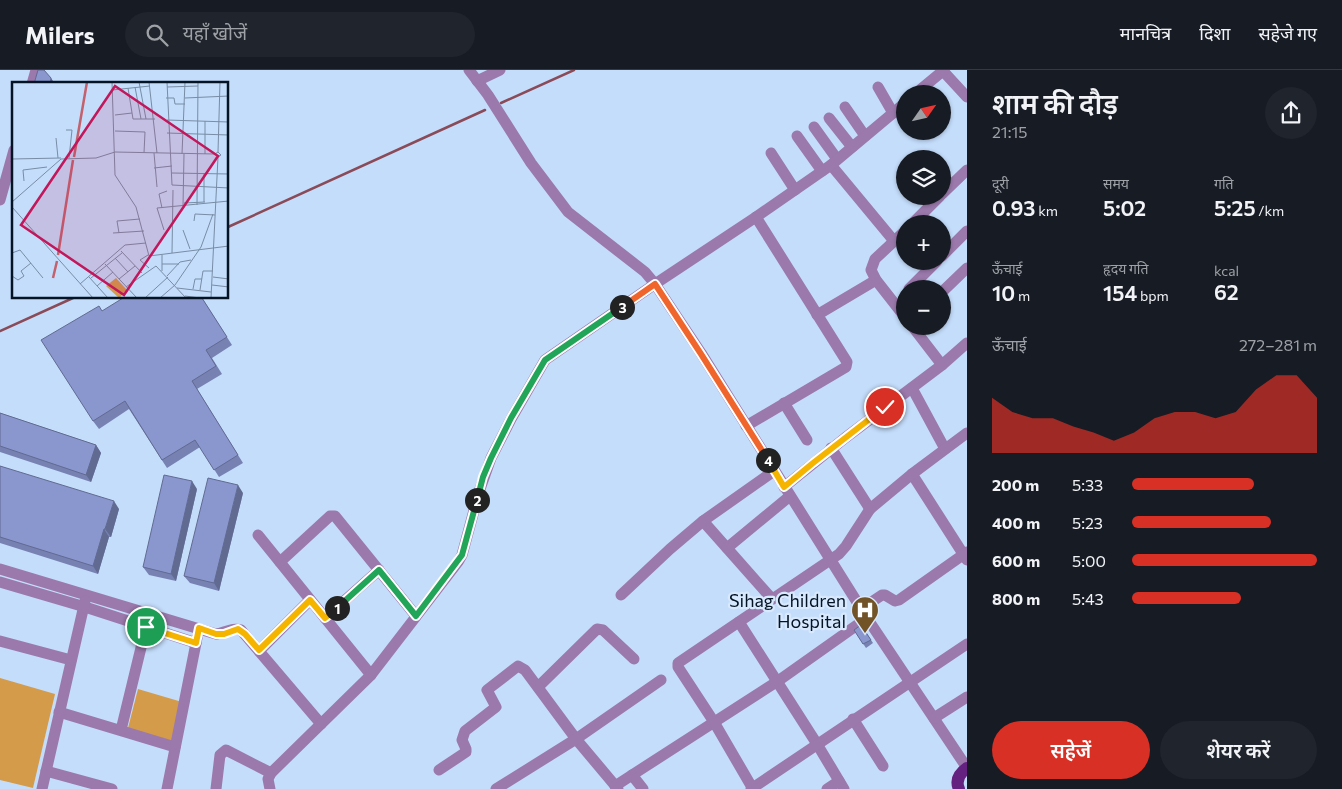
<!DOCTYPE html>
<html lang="hi">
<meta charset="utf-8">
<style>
body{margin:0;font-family:Commissioner,"Noto Sans Devanagari",sans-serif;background:#20242c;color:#f1f3f6;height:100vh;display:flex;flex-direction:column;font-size:19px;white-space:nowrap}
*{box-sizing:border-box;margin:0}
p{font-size:16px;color:#9ea1a6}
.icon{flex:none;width:28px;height:28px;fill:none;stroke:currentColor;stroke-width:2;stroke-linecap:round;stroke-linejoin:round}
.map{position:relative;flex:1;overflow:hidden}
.side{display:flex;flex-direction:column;background:#171b24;width:375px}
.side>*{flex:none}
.needle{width:32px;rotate:56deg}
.buttons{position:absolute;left:896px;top:15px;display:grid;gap:10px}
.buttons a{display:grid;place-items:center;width:55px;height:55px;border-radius:50%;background:#171b24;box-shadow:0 1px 4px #0004;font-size:25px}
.pin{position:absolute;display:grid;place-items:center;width:42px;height:42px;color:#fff;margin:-21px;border:2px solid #fff;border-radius:50%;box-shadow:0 1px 5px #0007}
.km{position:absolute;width:25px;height:25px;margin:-12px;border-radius:50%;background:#222;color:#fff;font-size:14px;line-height:25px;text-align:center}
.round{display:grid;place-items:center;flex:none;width:52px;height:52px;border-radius:26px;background:#20242c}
.overview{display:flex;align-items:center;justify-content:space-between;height:85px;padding:0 25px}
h1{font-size:28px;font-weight:600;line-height:38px}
.stats{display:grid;grid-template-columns:repeat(3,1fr);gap:8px;height:85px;padding:5px 25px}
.stats div{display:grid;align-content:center}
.stats b{font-size:21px;font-weight:600}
.stats small{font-size:14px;font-weight:400}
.stats p{font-size:14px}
.chart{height:140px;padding:10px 25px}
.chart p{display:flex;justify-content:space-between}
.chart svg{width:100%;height:90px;margin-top:5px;fill:#d93025;opacity:.7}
.primary-button{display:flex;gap:10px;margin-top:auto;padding:10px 25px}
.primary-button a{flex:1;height:58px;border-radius:30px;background:#d93025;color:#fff;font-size:20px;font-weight:600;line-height:58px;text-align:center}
.primary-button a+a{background:#20242c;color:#f1f3f6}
ul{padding:0 25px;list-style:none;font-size:16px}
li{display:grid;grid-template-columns:80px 60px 1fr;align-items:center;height:38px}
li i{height:12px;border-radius:6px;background:#d93025}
header{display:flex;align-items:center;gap:30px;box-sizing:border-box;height:70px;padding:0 25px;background:#171b24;border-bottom:1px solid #363941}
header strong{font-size:24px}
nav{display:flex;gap:28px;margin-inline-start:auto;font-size:18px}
.search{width:350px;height:45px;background:#20242c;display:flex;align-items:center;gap:12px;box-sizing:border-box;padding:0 18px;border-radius:28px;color:#9ea1a6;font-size:19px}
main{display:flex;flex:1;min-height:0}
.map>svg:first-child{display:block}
.green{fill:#d49b4a}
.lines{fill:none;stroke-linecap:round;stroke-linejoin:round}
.stream{stroke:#8a4a57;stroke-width:2.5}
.minor{stroke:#9b79ac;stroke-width:11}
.major{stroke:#642180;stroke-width:12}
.wall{fill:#7782b2}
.shaded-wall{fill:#616a91}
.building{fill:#8a97cf;stroke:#616a91}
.split-1-casing{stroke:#fff;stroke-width:10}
.split-2-casing{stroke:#fff;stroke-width:10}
.split-3-casing{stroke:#fff;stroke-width:10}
.split-4-casing{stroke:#fff;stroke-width:10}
.split-5-casing{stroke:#fff;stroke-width:10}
.split-1{stroke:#f5b400;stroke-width:6}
.split-2{stroke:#22a559;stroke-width:6}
.split-3{stroke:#22a559;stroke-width:6}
.split-4{stroke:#f0652b;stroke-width:6}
.split-5{stroke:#f5b400;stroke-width:6}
.labels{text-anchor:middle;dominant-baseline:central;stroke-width:4.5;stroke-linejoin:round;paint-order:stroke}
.poi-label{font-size:18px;fill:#051425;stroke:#d8e9fe;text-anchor:end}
.inset-river{fill:none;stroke:#c3616d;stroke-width:2.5}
.inset-road{fill:none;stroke:#788da5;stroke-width:1}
.view{fill:#c2185b;fill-opacity:0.15;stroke:#c2185b;stroke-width:2.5}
.inset-edge{fill:none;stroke:#051425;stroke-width:2.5}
</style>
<header>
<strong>Milers</strong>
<div class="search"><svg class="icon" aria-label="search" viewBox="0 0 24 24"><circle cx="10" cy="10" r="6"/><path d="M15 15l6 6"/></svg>यहाँ खोजें</div>
<nav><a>मानचित्र</a><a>दिशा</a><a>सहेजे गए</a></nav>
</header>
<main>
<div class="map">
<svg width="967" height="719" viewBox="0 0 967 719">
<rect width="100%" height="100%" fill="#c4ddfb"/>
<g class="green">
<polygon points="0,608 55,624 33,718 0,710"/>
<polygon points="138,619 182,632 172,671 128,658"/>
</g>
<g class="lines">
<g class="stream">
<polyline points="501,33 574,0"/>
<polyline points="228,157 485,40"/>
<polyline points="0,261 73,228"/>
</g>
<g class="minor">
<polyline points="469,0 488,25 531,93 568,142 645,202 655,214 701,283 867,548 967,698"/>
<polyline points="943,1 967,27"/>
<polyline points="477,11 500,0"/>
<polyline points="32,14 36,0"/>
<polyline points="878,17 893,43"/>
<polyline points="915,24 944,0"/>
<polyline points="845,37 865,66"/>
<polyline points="829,48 852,77"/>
<polyline points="814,57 837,89"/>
<polyline points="797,66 822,101"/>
<polyline points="771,83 795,120"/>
<polyline points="831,95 894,171"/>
<polyline points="942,124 967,100"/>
<polyline points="0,130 14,80"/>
<polyline points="912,154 940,126"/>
<polyline points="905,161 875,189 871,200 876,210 905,247"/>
<polyline points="942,186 967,161"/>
<polyline points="909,219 937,191"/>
<polyline points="942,222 967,198"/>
<polyline points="817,245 876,210"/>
<polyline points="912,256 942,295"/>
<polyline points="912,318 945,379"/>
<polyline points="784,333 807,370"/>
<polyline points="746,356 846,297 847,292 756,147"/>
<polyline points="831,378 870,439"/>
<polyline points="912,404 967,490"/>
<polyline points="784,417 845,368 942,295 967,273"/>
<polyline points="703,451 772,529"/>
<polyline points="258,465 371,605"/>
<polyline points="727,478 790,426"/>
<polyline points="280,492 330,446 335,446 416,546"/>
<path d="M0 499 216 564C224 563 233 557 241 560L321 654"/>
<polyline points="0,512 85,537 196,573"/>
<polyline points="621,525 670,479 703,451 774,401"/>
<polyline points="861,539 882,525 885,525 895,531 899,530 967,482"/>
<polyline points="325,548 379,500"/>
<polyline points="739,552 817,674 844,719"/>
<polyline points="0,571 71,590"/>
<polyline points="259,581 310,530"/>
<polyline points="538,617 597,559 603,560 634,589"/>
<polyline points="59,642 175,677"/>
<polyline points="934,648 967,627"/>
<polyline points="853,649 883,696"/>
<polyline points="121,660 146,557"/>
<polyline points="439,700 466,682 466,679 462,670 465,661 496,637 487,620 518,596 525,600 576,669 618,719"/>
<polyline points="46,701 112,719"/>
<polyline points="632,705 643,719"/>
<polyline points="615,716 778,611 867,548"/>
<polyline points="42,719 85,531"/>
<polyline points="167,719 197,568"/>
<polyline points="216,719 220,685 226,680 271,703"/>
<polyline points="270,719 268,709 271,703 371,605 458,492 462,485 479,422 491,388 511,349 545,290 655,214 756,147 831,95 905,33"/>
<polyline points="496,719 576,669 661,610"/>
<polyline points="751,719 967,574"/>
<polyline points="753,719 714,652 678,597 678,593 839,484 846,476 870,439 912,404 967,363"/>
<polyline points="827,719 839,711"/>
</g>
<path class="major" d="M959 719C955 710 960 703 967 698"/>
</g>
<g class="wall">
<polygon points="123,228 202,228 232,275 212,288 222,304 197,319 243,393 219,407 200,377 167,398 129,339 99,359 93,351"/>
<polygon points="0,343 96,375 101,383 91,412 0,382"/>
<polygon points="0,396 119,439 111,467 109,467 98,504 0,473"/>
<polygon points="197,419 176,511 149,505 143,497"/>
<polygon points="243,423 219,521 190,513 184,506"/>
<polygon points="861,555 873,573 866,578 854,560"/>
</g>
<g class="shaded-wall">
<polygon points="51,8 55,14 50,14"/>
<polygon points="96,375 101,383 91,412 86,405"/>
<polygon points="192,411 197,419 176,511 171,504"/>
<polygon points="238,415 243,423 219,521 214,513"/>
<polygon points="114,431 119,439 111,467 105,459"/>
<polygon points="104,459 109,467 98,504 93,496"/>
</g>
<g class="building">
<polygon points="38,0 44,0 51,8 50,14 34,14"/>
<polygon points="14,83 14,93 11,92"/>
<polygon points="123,228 202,228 227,267 206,280 216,296 192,311 238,385 214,400 195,370 162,390 125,331 93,351 41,270 99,236 102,241"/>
<polygon points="0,343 96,375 86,405 0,376"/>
<polygon points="0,396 114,431 105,459 104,459 93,496 0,467"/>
<polygon points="164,405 192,411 171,504 143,497"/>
<polygon points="208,408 238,415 214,513 184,506"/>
<polygon points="861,555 871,570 863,574 854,560"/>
</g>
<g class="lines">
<g class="split-1-casing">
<polyline id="split-1" points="146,557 196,573 199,558 216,564 224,564 238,559 245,564 259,580 310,530 325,548 337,538"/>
</g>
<g class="split-2-casing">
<polyline id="split-2" points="337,538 379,500 416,546 462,485 477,430"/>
</g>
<g class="split-3-casing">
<polyline id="split-3" points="477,430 483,407 491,388 511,348 545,290 622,237"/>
</g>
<g class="split-4-casing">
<polyline id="split-4" points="622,237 655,214 701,284 768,390"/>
</g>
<g class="split-5-casing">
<polyline id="split-5" points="768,390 784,417 813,393 885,337"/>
</g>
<use href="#split-1" class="split-1"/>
<use href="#split-2" class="split-2"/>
<use href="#split-3" class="split-3"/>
<use href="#split-4" class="split-4"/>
<use href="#split-5" class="split-5"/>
</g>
<defs>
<g id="hospital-pin" transform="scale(1.4375)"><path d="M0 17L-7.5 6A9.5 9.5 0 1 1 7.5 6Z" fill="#725328" stroke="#d8e9fe"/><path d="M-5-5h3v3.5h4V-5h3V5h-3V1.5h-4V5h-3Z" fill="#fff"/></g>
</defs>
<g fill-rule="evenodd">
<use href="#hospital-pin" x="865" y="540"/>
</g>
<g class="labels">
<g class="poi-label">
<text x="846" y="530">Sihag Children<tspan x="846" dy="21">Hospital</tspan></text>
</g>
</g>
<g transform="translate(12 12)">
<rect width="216" height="216" fill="#c4ddfb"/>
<path d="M104 196 115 208 107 216 94 204Z" fill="#d49b4a"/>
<path class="inset-river" d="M62 75 75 0M46 173 61 78M41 196 45 179"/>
<path class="inset-road" d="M100 0 103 93 124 125 137 174 217 164M127 0 134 37M137 0 145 71M155 0 160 103 217 106M123 5 129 37M155 5 186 4M116 6 121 37H143M100 8 138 4M154 16H162L163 22H173M173 16 217 14M103 33 120 31M155 38 217 40M54 48H60L57 76M103 49 133 50 132 71M155 51 217 53M44 56 46 76M206 70 208 0M142 71 145 105M170 72 173 0M193 72V39M0 77 49 76M142 86 160 84M160 91 217 92M12 99 11 88 35 85M0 120 49 77 84 76 103 70 203 72M192 120V92M172 121 193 120M185 123 186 0M171 124 172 72M0 125 81 216M150 126 147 112 155 109M182 139 183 132 203 133M152 148 145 126 217 119M171 148 178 167M101 151 132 149M107 151 105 139 128 137M109 169 130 191M0 171 8 168 31 196M160 171 161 108M136 173 128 178 137 186M150 173V189M103 176 116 190M93 182 125 216M150 182H167M0 194 6 198 12 194 9 189 19 181M155 194 168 180 179 178M77 195 96 216M201 195 217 197M79 196 110 171M107 197 123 184M68 202 113 163 134 161M200 203 217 205M85 204 101 190M114 205 144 184 174 216M165 206 199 210M181 207 183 197H190M188 208 191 189H201M173 214 188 216M133 216 156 195M148 216 163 203 189 165 201 132M199 216 206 75 209 73 206 70 203 72 206 75"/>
<path class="view" d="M103 4 206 74 112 213 9 143Z"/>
<rect width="216" height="216" class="inset-edge"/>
</g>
</svg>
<div class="buttons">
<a><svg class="needle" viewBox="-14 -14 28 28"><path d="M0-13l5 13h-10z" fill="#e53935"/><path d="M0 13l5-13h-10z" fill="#9ea1a6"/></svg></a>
<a><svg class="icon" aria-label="layers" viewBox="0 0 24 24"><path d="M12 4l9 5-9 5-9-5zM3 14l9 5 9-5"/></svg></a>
<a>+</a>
<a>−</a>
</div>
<div class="pin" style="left:146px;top:557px;background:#1e9e55"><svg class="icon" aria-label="arrive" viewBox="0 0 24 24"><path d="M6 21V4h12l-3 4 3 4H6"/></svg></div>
<div class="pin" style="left:885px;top:337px;background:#d93025"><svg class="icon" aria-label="check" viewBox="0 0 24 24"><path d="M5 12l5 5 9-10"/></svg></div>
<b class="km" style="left:337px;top:538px">1</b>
<b class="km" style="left:477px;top:430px">2</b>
<b class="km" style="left:622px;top:237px">3</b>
<b class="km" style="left:768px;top:390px">4</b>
</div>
<section class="side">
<div class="overview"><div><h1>शाम की दौड़</h1><p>21:15</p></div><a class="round"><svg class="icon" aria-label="share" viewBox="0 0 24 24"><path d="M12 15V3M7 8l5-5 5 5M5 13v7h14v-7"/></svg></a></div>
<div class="stats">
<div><p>दूरी</p><b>0.93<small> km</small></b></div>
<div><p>समय</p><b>5:02</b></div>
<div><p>गति</p><b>5:25<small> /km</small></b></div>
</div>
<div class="stats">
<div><p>ऊँचाई</p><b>10<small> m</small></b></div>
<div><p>हृदय गति</p><b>154<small> bpm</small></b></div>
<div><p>kcal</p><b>62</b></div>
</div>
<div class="chart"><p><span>ऊँचाई</span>272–281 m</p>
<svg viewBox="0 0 160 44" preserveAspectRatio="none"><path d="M0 44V17L10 24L20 27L30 27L40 31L50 34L60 38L70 34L80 27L90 24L100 24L110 27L120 24L130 13L140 6L150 6L160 17V44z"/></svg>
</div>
<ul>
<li><b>200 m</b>5:33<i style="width:66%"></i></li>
<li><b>400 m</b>5:23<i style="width:75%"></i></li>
<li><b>600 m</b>5:00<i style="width:100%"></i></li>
<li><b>800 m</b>5:43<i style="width:59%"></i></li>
</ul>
<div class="primary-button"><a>सहेजें</a><a>शेयर करें</a></div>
</section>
</main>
